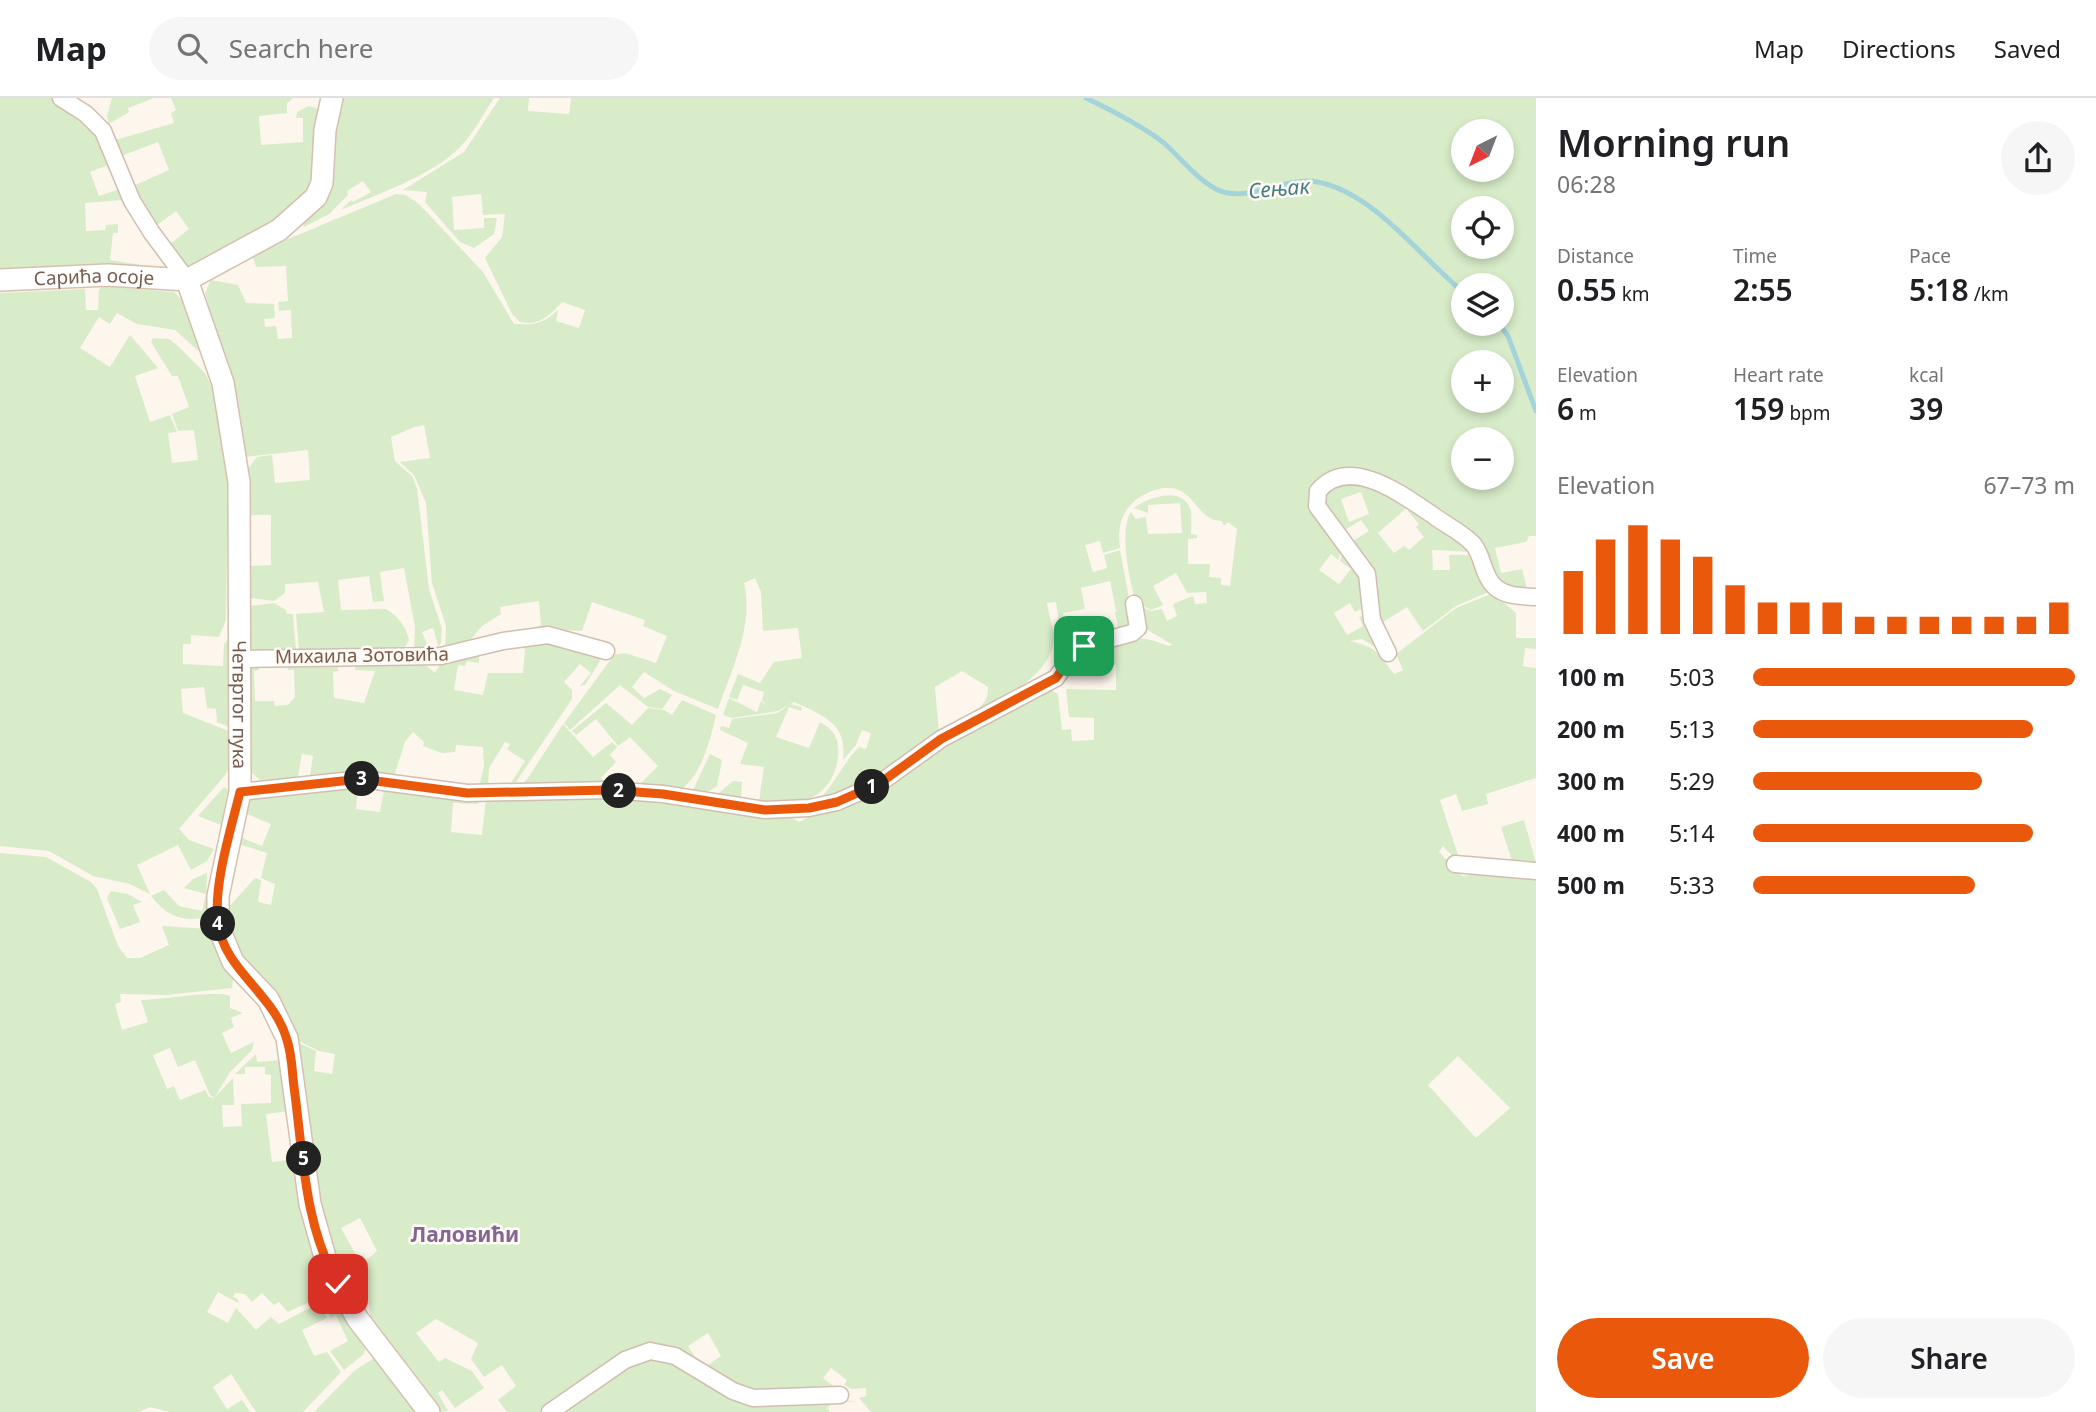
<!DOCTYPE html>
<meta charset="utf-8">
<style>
body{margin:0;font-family:"Noto Sans",sans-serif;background:#f6f6f6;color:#202124;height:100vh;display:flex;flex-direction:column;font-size:26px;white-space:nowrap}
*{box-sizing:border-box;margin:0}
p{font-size:23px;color:#757577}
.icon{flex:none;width:38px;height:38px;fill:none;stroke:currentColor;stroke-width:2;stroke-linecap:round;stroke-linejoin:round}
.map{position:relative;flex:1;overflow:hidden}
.side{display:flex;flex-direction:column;background:#fff;width:560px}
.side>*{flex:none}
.needle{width:46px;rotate:222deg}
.buttons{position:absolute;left:1451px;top:21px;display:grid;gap:14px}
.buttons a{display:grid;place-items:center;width:63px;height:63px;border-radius:50%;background:#fff;box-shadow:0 4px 10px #0003;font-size:35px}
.pin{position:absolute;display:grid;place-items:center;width:60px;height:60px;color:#fff;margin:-30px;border-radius:14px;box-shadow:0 4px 10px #0006}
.km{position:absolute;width:35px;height:35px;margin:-18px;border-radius:50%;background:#222;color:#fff;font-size:19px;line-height:35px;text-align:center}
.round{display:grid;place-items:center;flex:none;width:74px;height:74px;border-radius:37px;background:#f6f6f6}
.headline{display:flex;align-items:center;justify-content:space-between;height:119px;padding:0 21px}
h1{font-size:38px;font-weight:600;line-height:52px}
.stats{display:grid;grid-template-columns:repeat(3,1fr);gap:10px;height:119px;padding:7px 21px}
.stats div{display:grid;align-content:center}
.stats b{font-size:30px;font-weight:600}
.stats small{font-size:19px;font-weight:400}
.stats p{font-size:19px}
.chart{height:196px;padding:14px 21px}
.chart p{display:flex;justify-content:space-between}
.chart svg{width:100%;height:126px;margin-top:7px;stroke:#ea580c;stroke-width:6}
.primary-button{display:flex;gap:14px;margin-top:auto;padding:14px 21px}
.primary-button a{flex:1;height:80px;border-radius:42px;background:#ea580c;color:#fff;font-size:28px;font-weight:600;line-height:80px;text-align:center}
.primary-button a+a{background:#f6f6f6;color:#202124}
ul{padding:0 21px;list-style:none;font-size:23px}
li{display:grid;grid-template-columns:112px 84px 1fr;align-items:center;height:52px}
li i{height:18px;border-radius:9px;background:#ea580c}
header{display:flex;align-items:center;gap:42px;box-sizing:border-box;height:98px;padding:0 35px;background:#fff;border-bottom:2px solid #e0e0e0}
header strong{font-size:33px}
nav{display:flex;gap:38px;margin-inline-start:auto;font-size:24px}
.search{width:490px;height:63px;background:#f6f6f6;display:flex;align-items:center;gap:18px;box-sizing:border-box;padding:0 24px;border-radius:38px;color:#757577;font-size:26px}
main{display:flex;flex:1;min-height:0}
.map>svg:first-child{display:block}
.green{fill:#d8ecc9;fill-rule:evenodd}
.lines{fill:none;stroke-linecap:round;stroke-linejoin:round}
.stream{stroke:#a5d3da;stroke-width:5}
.street-casing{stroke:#d1beb0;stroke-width:19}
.secondary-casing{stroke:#d6c0b0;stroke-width:24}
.street{stroke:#fff;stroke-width:16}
.secondary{stroke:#fff;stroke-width:21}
.route-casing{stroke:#fff;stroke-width:14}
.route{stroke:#ea580c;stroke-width:9}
.labels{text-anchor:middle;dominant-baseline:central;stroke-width:5;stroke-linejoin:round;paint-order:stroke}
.street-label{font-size:19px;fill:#7a5c4d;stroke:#fffaf3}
.water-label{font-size:21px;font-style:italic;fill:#437c86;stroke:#fffaf3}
.neighbourhood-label{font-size:21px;font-weight:bold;fill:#846695;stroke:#fffaf3}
</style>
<header>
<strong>Map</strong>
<div class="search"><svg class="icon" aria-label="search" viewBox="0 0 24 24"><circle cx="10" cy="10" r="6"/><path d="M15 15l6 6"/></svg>Search here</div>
<nav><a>Map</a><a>Directions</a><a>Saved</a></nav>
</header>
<main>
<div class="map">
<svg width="1536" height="1314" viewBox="0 0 1536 1314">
<rect width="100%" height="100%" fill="#fdf6ec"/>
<g class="green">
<polygon points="0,0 55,0 95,30 111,66 90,74 99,98 120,91 124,102 85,105 86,133 105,132 106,127 118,126 118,135 113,135 110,162 160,170 0,171"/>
<polygon points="112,0 154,0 128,10 129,14 109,26 107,18"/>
<polygon points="171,0 293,0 287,5 287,15 259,18 261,47 303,44 303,20 296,20 297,14 309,8 321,12 313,87 281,123 189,170 169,147 189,131 176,113 156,128 133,88 169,72 158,44 121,58 115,42 174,25 171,15 176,12"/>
<path d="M341 0H494C483 16 474 35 460 49 432 78 377 96 341 112L351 102 353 104 371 94 363 83 347 93 348 97 329 116 304 129 303 126 320 108Z"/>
<path d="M500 0H529L528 13 569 16 571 0H1536V438H1529L1526 444 1495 450 1501 475 1522 471 1528 495 1502 490 1477 444 1347 377 1316 382 1312 391C1322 409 1348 442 1338 462L1331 456 1319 472 1339 486 1351 471 1340 463 1344 449 1364 476 1368 521 1361 511 1355 514 1350 505 1334 515 1347 537 1363 528 1359 519 1361 518 1372 533 1378 551 1362 541 1350 543C1378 550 1377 554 1394 576L1403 572 1396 556 1456 510 1493 495 1516 515V540H1536V551L1525 550 1523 568 1536 570V680L1486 696 1488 706 1462 713 1456 696 1440 702 1459 760 1455 761 1443 748 1439 754 1462 778 1494 774 1536 781V1314H871L859 1300 866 1298V1290L851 1291 844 1287 847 1282 831 1270 823 1280 840 1293 759 1298 702 1271 721 1258 708 1235 688 1248 700 1267 657 1251 544 1314H507L498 1302 516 1288 502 1267 484 1279 471 1261 478 1245 436 1221 416 1235 439 1264 445 1260 472 1273 484 1290 455 1310 442 1292 438 1295 448 1313 437 1314 371 1224 368 1199 348 1185 355 1172 377 1153 360 1120 341 1130 357 1159 342 1176 318 1108 295 943 316 953 314 973 332 976 335 956 319 953 295 941 232 849 226 812 255 780 261 782 258 804 271 807 275 786 261 780 267 755 241 747 237 757H234L237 738 262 748 271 726 247 716 244 724 248 700 358 685 356 711 380 714 385 687 478 700V706L453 705 451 734 482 737 486 701 606 695 787 717 799 724 1048 591 1058 596 1062 632 1071 631 1072 643 1094 642V620L1069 619 1066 591 1116 592V567H1095V554H1080C1117 544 1132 532 1168 548L1173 547 1146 531 1142 509 1151 513 1162 511 1167 523 1177 518 1173 506 1193 498 1195 506 1207 505 1206 494 1187 495 1176 475 1153 488 1163 507 1151 512 1142 507 1141 499H1137V505C1129 486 1119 431 1131 414L1136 421 1146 419 1148 436 1182 435 1180 405 1148 407V415L1134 410C1148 399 1185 386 1191 414 1192 421 1191 429 1191 436L1197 437V440L1188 441V466H1210L1209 479 1221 480V487L1230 488 1237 431 1228 424 1224 428 1222 423C1201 423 1197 401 1179 392 1170 388 1160 390 1152 393 1126 403 1116 423 1120 450L1103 455 1100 443 1085 447 1093 474 1107 470 1104 457 1120 452 1134 527 1119 533 1115 515 1121 500 1116 512 1110 483 1081 490 1085 511 1063 515 1064 525 1060 529 1056 504 1047 505C1049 519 1056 534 1053 548 1044 584 987 610 956 624 971 615 989 609 988 589L962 573 935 589 939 636 893 671 816 705C834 688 842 666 859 649L866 651 871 635 862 632 856 647 843 662C848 625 822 617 794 604L778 613 732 620 723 617 729 600 757 614 761 603 767 609 762 602 764 594 743 587 737 602 729 599 738 576 760 585 774 564 802 560 798 530 763 533 761 494 755 480 744 485C754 528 732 571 718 611L674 593 644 574 632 589 644 600 660 591 672 597 662 611 648 609 620 587 570 632 564 625 614 557 625 555 656 565 667 538 643 528 645 522 592 504 582 533 551 531 520 535 541 527 539 503 500 509 501 516 482 528 467 546 445 551 446 528 432 485 426 405 414 377 400 364 430 360 424 327C410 329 403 335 391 339L395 363 412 378 417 390 429 491 442 531 441 545 436 552 438 547 433 530 422 534 430 553 414 551 415 529 404 470 380 474 384 503 373 504 369 478 338 482 341 512 386 511C398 519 406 527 409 542L404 551 299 553 296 516 324 514 318 484 285 486V495L274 503 249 500V468L271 467V417H248L247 372 257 359 272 357 275 385 310 382 308 352 244 359 225 265 205 195 211 182 238 187 246 205 274 206 275 220 264 221 265 229 276 228 278 241 292 240 291 212 279 213 278 204 288 203 286 168 256 169 252 156 396 96 405 97 418 105 483 174 514 226C534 227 543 226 558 212L556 223 579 230 585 212 562 204C551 216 539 229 520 224L512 216 485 160 502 139 505 116 483 117 481 96 452 99 454 132 484 130V120H497L494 136 474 150 460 144 425 104 427 94 403 92 464 54ZM1463 33H1502V72H1463ZM1463 110H1502V149H1463ZM1463 187H1502V226H1463ZM1463 264H1502V303H1463ZM1463 341H1502V380H1463ZM1458 958 1510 1010 1476 1040 1428 987Z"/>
<polygon points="102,188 174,194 185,205 204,258 175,232 137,226 117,215 110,226 99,219 80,250 110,269 130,237 158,270 135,278 150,324 170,317 177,334 168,335 172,365 198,362 194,332 178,333 172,316 189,309 178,278 172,278 151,244 153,240 169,241 177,247 205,275 213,291 228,384 226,522 219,539 191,537 191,546 183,546 183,566 223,568 224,546 229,540 231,630 217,624 216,611 207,610 204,589 181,591 183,615 231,634 230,667 226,676 179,731 189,742 214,751 207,763 191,772 178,747 137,767 150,796 130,786 93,778 49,753 0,748 0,195 85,191 86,212 98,212 99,192"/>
<path d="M1357 382 1410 407 1378 435 1394 455 1404 448 1409 452 1424 439 1416 429 1419 426 1408 413 1412 409 1473 454 1432 452 1433 472H1450L1449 457H1475L1491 493 1456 508 1423 533 1407 509 1377 528 1349 444 1351 440 1353 443 1369 433 1361 422 1340 435 1326 417 1322 396 1333 387ZM1361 394 1369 416 1349 424 1341 401Z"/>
<polygon points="274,505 286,512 287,516 293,516 296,553 254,553 250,549 249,508"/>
<polygon points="548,542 586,556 590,551 600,558 600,563 585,587 580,588 591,575 580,566 564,584 572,592 572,601 516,684 511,685 525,663 507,651 510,646 505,644 489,670 488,690 479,689 484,668 483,649 456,647 455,654 442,655 423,648 424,644 413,634 405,644 395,675 398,679 350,674 310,677 313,658 302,656 298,679 260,682 252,675 249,572 258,565 259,572 254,573 255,603 274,603 275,608 288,607 295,599 294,572 288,572 288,563 338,562 338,573 333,574 334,600 364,605 375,573 355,572 355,562 424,566 435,575 441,564 479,556 479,565 467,563 465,568 458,567 454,592 483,597 488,575 523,575 525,552 519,543"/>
<path d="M682 602 716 617C711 639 701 681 679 692L623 688 631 685 639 687 658 668 630 639 618 648 596 621 576 637 572 633 606 605 632 627 648 610 664 612 672 617Z"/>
<path d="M790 606 802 609 801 613 789 609 776 639 809 650 820 624C835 632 840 643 838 660 828 724 758 704 714 699L733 683 742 684 741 701 759 703 764 669 740 666 748 645 720 632 721 628 729 630 732 621 778 615Z"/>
<polygon points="563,626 593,659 612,644 617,649 610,657 616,664 601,680 606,686 621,671 609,686 518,691 528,680"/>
<polygon points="710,656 722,662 717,688 706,695 692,694"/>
<polygon points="224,689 228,692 221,727 198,718"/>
<polygon points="1524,722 1536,765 1536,767 1512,763 1501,729"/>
<path d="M0 755 46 759 91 784 97 791 118 848 127 860H140L169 847 162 828 210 831 224 869 233 880 232 890 166 897 120 896 121 904 115 906 122 932 148 924 141 902C160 902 218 892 230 898V910L243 915 231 920 234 929 222 935 231 955 254 944 252 952 230 974 215 999 233 980 234 1007H222L223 1029 242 1028 241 1006 271 1005V977L265 976V969H245V976H235L256 956 257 964 282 962 289 1013 266 1016 272 1064 296 1061 333 1193 288 1214 279 1204 274 1207 262 1195 252 1204 245 1196 235 1195 233 1199 238 1201V1205L218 1194 207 1214 228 1225 236 1210 256 1232 271 1219 279 1226 334 1197 320 1206 327 1220 302 1232 314 1258 327 1254 341 1274 303 1314H256L231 1276 213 1289 227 1311 242 1302 250 1314H169L150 1309 139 1314H0ZM170 950 178 969 195 962 210 997 215 1000 209 999 205 992 180 1002 174 988 167 991 153 957Z"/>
<path d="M207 775 206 815 201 820C179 824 164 815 151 798L164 792 179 808 202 813 206 796 184 790 193 781Z"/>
<polygon points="111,793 128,796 142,804 133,807 140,824 120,831 107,800"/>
<polygon points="342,1209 366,1248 364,1256 344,1272 330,1253 348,1243 336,1217 330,1220 330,1215"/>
<polygon points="665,1258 727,1293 830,1299 856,1304 835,1303 827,1310 830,1314 554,1314 637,1260"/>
<polygon points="374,1260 420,1314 314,1314 354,1273"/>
</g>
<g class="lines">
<g class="stream">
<path d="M1086 0C1112 13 1141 27 1164 45 1181 60 1196 80 1216 91 1244 106 1281 81 1310 83 1369 88 1420 159 1463 194"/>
<polyline points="1499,226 1508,238 1536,313"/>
</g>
<g class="street-casing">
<g id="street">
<polyline points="61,0 86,16 103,33 132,103 152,135 187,182"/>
<path d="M1388 555 1372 522 1367 476 1317 408 1318 393C1350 355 1405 399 1434 418 1446 427 1463 435 1473 446 1484 459 1482 477 1495 489 1507 499 1521 498 1536 499"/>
<polyline points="240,561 441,558 503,543 548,537 606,553"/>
<polyline points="240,694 361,681 467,695 610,692 663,696 765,712 809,710 837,704 880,685 941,641 1056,580 1073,556 1084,548 1132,535 1138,530 1134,506"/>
<polyline points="1455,766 1536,773"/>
<polyline points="550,1314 625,1262 650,1253 675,1258 733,1293 753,1300 840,1297"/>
</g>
</g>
<g class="secondary-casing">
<g id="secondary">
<path id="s1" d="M0 182 108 177 187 182"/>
<path id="s2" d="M187 182 223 285 239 384 240 694 218 798V828L233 864 268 901 287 940 310 1106 327 1166 357 1220 429 1314"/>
<polyline points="187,182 279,132 316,99 322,85 325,32 332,0"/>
</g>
</g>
<use href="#street" class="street"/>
<use href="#secondary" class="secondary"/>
</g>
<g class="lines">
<g class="route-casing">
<path id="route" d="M338 1186C304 1128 303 1054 294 989 292 973 292 957 287 942 274 895 224 873 218 825 213 787 231 731 240 694L361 681 467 695 610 692 663 696 765 712 809 710 837 704 880 685 941 641 1056 580 1073 556 1084 548"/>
</g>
<use href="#route" class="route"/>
</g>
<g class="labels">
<g class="street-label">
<text stroke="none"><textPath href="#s1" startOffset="94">Сарића осоје</textPath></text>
<text transform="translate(362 557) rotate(-1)">Михаила Зотовића</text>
<text stroke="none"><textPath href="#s2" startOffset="432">Четвртог пука</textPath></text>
</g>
<g class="water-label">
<text transform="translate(1279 90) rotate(-5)">Сењак</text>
</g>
<g class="neighbourhood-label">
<text x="465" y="1136">Лаловићи</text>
</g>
</g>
</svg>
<div class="buttons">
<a><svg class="needle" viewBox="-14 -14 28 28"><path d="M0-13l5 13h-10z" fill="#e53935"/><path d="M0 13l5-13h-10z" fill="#757577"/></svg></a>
<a><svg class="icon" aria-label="locate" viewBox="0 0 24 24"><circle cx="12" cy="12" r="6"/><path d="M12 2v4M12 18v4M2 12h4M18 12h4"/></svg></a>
<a><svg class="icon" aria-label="layers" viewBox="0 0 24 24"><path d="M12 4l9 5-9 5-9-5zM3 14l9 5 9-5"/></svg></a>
<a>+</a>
<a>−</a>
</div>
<div class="pin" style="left:1084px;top:548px;background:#1e9e55"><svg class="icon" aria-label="arrive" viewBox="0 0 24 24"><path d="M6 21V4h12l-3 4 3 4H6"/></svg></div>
<div class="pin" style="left:338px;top:1186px;background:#d93025"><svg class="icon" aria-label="check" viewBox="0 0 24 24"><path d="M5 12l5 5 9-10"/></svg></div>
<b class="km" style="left:872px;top:689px">1</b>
<b class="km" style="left:619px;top:693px">2</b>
<b class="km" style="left:362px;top:681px">3</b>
<b class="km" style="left:218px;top:826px">4</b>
<b class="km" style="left:304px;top:1061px">5</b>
</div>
<section class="side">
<div class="headline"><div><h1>Morning run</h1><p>06:28</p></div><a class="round"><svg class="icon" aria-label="share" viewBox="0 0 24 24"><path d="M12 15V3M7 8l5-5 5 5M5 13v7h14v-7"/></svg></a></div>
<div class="stats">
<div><p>Distance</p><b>0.55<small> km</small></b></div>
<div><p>Time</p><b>2:55</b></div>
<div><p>Pace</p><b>5:18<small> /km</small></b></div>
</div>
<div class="stats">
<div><p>Elevation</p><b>6<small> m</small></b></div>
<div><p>Heart rate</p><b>159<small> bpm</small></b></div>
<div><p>kcal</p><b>39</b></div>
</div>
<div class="chart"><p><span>Elevation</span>67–73 m</p>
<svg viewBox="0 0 160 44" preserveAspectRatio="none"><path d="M5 44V22M15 44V11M25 44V6M35 44V11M45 44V17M55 44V27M65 44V33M75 44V33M85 44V33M95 44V38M105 44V38M115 44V38M125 44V38M135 44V38M145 44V38M155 44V33"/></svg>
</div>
<ul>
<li><b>100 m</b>5:03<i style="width:100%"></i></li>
<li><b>200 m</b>5:13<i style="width:87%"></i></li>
<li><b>300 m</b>5:29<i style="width:71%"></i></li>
<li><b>400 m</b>5:14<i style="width:87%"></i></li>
<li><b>500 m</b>5:33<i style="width:69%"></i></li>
</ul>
<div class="primary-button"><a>Save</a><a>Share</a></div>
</section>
</main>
